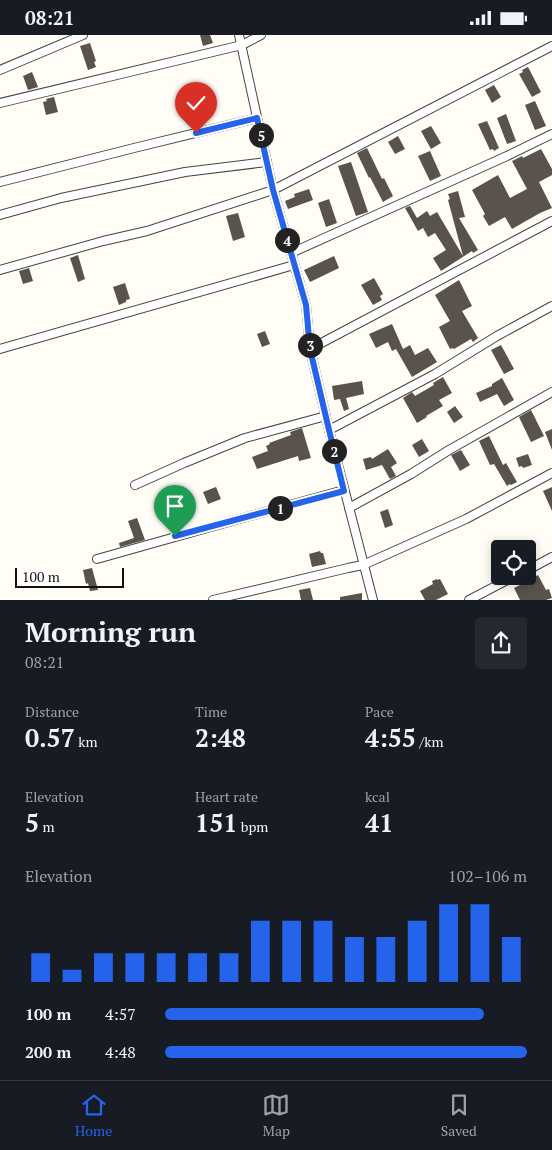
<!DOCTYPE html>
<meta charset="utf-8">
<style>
body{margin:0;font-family:"PT Serif",serif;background:#242831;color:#f1f3f6;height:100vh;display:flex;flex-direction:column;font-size:19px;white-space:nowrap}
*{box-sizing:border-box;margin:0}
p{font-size:16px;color:#9ea1a6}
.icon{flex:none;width:28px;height:28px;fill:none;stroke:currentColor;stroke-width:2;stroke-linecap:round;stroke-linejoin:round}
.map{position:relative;height:565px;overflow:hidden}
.side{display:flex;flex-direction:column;background:#171b24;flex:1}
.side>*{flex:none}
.buttons{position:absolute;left:491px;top:505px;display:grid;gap:10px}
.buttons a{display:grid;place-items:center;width:45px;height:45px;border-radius:5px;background:#171b24;box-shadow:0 2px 12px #0003;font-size:25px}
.scale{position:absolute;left:15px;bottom:12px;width:109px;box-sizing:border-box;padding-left:5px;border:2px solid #111;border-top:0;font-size:14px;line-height:18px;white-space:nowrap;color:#111;-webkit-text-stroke:4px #fff;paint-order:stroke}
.pin{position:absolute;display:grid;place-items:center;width:42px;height:42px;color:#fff;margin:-51px -21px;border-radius:50% 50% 50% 0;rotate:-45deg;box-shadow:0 0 5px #0007}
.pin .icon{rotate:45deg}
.km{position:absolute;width:25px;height:25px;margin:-12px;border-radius:50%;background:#222;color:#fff;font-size:14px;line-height:25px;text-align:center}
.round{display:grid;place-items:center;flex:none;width:52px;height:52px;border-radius:5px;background:#242831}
.summary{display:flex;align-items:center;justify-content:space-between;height:85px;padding:0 25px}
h1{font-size:28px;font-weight:700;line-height:38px}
.metrics{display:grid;grid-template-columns:repeat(3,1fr);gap:8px;height:85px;padding:5px 25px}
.metrics div{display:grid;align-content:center}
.metrics b{font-size:25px;font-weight:700}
.metrics small{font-size:14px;font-weight:400}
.metrics p{font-size:14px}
.chart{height:140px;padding:10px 25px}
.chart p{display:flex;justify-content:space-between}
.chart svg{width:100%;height:90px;margin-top:5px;stroke:#2563eb;stroke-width:6}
ul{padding:0 25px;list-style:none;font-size:16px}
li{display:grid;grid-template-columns:80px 60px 1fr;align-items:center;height:38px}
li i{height:12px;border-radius:6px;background:#2563eb}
.status{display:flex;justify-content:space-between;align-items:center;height:35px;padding:0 25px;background:#171b24;direction:ltr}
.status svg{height:14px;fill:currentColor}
.dock{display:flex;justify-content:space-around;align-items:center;height:70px;border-top:1px solid #363941;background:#171b24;font-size:14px;color:#9ea1a6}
.dock a{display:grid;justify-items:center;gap:2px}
.dock .on{color:#2563eb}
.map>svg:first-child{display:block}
.building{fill:#5a524d}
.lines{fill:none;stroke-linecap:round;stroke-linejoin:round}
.street-casing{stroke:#444;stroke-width:10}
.street{stroke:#fff;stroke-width:8}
.route-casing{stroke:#fff;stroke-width:10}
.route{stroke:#2563eb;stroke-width:6}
</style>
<div class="status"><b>08:21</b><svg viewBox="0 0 49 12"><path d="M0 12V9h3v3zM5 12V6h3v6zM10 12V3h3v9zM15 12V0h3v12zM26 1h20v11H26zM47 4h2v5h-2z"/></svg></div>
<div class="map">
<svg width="552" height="565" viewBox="0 0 552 565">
<rect width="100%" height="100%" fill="#fffdf5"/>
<g class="building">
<polygon points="200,0 210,0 213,8 203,11"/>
<polygon points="90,8 96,26 94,27 96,32 88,35 80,11"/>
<polygon points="528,32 541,57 532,62 519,39 523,37 522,35"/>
<polygon points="32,37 38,52 28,55 23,41"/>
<polygon points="494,50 501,62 492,68 485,55"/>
<polygon points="54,62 58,77 46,80 43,67 47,66 46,64"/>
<polygon points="535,66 546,91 535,95 525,70"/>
<polygon points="506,79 516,106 507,109 497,83"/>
<polygon points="487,86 499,113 494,116 493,114 490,115 478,89"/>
<polygon points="431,91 441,108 431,114 421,96"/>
<polygon points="398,101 405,114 395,119 388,107"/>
<polygon points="367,113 382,144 384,143 393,161 383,167 370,142 369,143 357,118"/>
<polygon points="541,114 552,134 552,140 539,147 552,173 540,178 512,194 505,182 489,191 483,181 485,179 472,155 498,140 510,163 527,154 512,126 522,121 523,123"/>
<polygon points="430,116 441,141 430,146 418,121"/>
<polygon points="351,127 368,177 356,181 338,131"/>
<polygon points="309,154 313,165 288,174 285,166 295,162 294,159"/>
<polygon points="458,156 465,182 459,183 478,215 473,218 472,216 441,236 433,223 446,215 435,198 428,202 423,193 418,196 405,173 410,171 417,183 427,176 430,181 437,177 463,221 448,165 450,164 448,159"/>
<polygon points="329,164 337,188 326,192 318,168"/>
<polygon points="238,178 245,202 233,206 226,181"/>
<polygon points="78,220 85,244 78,247 70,223"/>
<polygon points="334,221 339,233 310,247 304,235"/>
<polygon points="29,233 33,246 23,249 19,236"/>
<polygon points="374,243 383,259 380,261 382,265 373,270 361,250"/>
<polygon points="459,245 472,271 462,276 478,303 473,307 471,304 454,314 453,313 450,314 439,292 450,286 435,260"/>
<polygon points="125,248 130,264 126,265 126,267 119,270 113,252"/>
<polygon points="392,289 403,314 410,310 415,320 428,313 437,327 412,342 396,314 392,316 388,307 376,313 369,299"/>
<polygon points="265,296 270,309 262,312 257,299"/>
<polygon points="501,310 514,334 504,339 491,315"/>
<polygon points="443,342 452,358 439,365 443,371 426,381 427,382 417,388 403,363 412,357 415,361 434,350 433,348"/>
<polygon points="502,343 514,365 504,371 497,359 480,367 476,358 492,351 492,349"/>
<polygon points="362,346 364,359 346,363 349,374 344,376 340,364 334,365 332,351"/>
<polygon points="455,371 463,382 454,388 447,377"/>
<polygon points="531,375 544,401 531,407 519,382"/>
<polygon points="302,393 311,423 299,426 298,421 257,434 252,422 268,416 266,411 270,409 269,408 291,400 290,397"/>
<polygon points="552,394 552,415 545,397"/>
<polygon points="489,401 503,430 506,428 517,447 511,450 510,449 507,451 494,429 490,430 479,406"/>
<polygon points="422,404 429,416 419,422 412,410"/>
<polygon points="388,414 397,428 391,432 396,441 390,444 382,430 366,435 363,424 371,422 372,424"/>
<polygon points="461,415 470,430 460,436 451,420"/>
<polygon points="528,419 532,430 523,433 522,431 519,432 516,423"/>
<polygon points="216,452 221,464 208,469 203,457"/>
<polygon points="552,452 552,476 543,456"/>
<polygon points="388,474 393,490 385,493 380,477"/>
<polygon points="137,483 145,505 120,512 119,508 134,503 128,486"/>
<polygon points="320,516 321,518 323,518 326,529 312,532 309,519"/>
<polygon points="92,533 98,555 90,556 88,548 86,549 83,535"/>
<polygon points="538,540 546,555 549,554 552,563 546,565 520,565 514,553 530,545 530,544"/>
<polygon points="437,544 437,545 440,544 448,559 436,565 425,565 420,556 433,549 432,546"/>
<polygon points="310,553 313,565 301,565 299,555"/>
<polygon points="362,558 362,565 340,565 340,562"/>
</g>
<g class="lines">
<g class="street-casing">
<g id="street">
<polyline points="239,0 273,155 306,270 310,314 329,395 373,565"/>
<polyline points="0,35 83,0"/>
<polyline points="0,68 242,10 261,0"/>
<polyline points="0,147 134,113 257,83"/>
<polyline points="0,180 61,163 185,137 267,127"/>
<polyline points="291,218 507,121 552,99"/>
<polyline points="0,235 103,206 147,196 273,155 552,11"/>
<polyline points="0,314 294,230"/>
<polyline points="310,314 552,186"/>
<polyline points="329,395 435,339 497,301 552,271"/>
<polyline points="135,450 184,428 245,403 326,381"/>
<polyline points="349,473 411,439 449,415 552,357"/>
<polyline points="97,524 225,488 344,455"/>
<polyline points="528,535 552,522"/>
<polyline points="213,565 348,533 363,530 466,484 552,438"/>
<polyline points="469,565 515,541"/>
</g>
</g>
<use href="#street" class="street"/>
</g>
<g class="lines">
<g class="route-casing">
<polyline id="route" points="175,501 344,456 329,395 310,314 306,270 273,155 257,83 196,98"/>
</g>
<use href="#route" class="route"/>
</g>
</svg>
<div class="buttons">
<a><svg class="icon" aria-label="locate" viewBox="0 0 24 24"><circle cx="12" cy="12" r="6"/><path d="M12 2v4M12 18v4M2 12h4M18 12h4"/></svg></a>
</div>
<div class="scale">100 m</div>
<div class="pin" style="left:175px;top:501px;background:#1e9e55"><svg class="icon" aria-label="arrive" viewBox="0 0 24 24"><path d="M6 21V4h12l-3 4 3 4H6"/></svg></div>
<div class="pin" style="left:196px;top:98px;background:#d93025"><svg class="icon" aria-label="check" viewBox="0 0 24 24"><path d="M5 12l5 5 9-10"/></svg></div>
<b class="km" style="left:280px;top:473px">1</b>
<b class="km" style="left:334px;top:416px">2</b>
<b class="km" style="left:310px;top:310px">3</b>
<b class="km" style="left:287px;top:205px">4</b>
<b class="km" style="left:261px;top:100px">5</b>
</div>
<section class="side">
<div class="summary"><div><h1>Morning run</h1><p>08:21</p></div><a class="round"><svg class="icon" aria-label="share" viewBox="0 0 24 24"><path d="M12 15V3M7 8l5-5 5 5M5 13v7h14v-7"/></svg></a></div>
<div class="metrics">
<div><p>Distance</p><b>0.57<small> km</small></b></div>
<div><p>Time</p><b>2:48</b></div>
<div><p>Pace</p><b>4:55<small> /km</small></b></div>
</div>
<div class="metrics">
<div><p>Elevation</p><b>5<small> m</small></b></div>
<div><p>Heart rate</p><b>151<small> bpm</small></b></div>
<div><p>kcal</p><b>41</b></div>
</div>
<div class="chart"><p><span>Elevation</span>102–106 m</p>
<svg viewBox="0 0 160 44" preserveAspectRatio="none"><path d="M5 44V30M15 44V38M25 44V30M35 44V30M45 44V30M55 44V30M65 44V30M75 44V14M85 44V14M95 44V14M105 44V22M115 44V22M125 44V14M135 44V6M145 44V6M155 44V22"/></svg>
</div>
<ul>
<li><b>100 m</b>4:57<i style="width:88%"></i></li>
<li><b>200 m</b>4:48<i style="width:100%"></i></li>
</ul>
</section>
<nav class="dock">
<a class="on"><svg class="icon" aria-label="home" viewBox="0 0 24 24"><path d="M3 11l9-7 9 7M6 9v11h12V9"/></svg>Home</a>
<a><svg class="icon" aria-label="map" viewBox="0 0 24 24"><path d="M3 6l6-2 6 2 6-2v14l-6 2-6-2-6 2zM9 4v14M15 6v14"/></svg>Map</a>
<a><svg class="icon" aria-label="saved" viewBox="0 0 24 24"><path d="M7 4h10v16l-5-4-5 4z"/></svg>Saved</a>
</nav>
